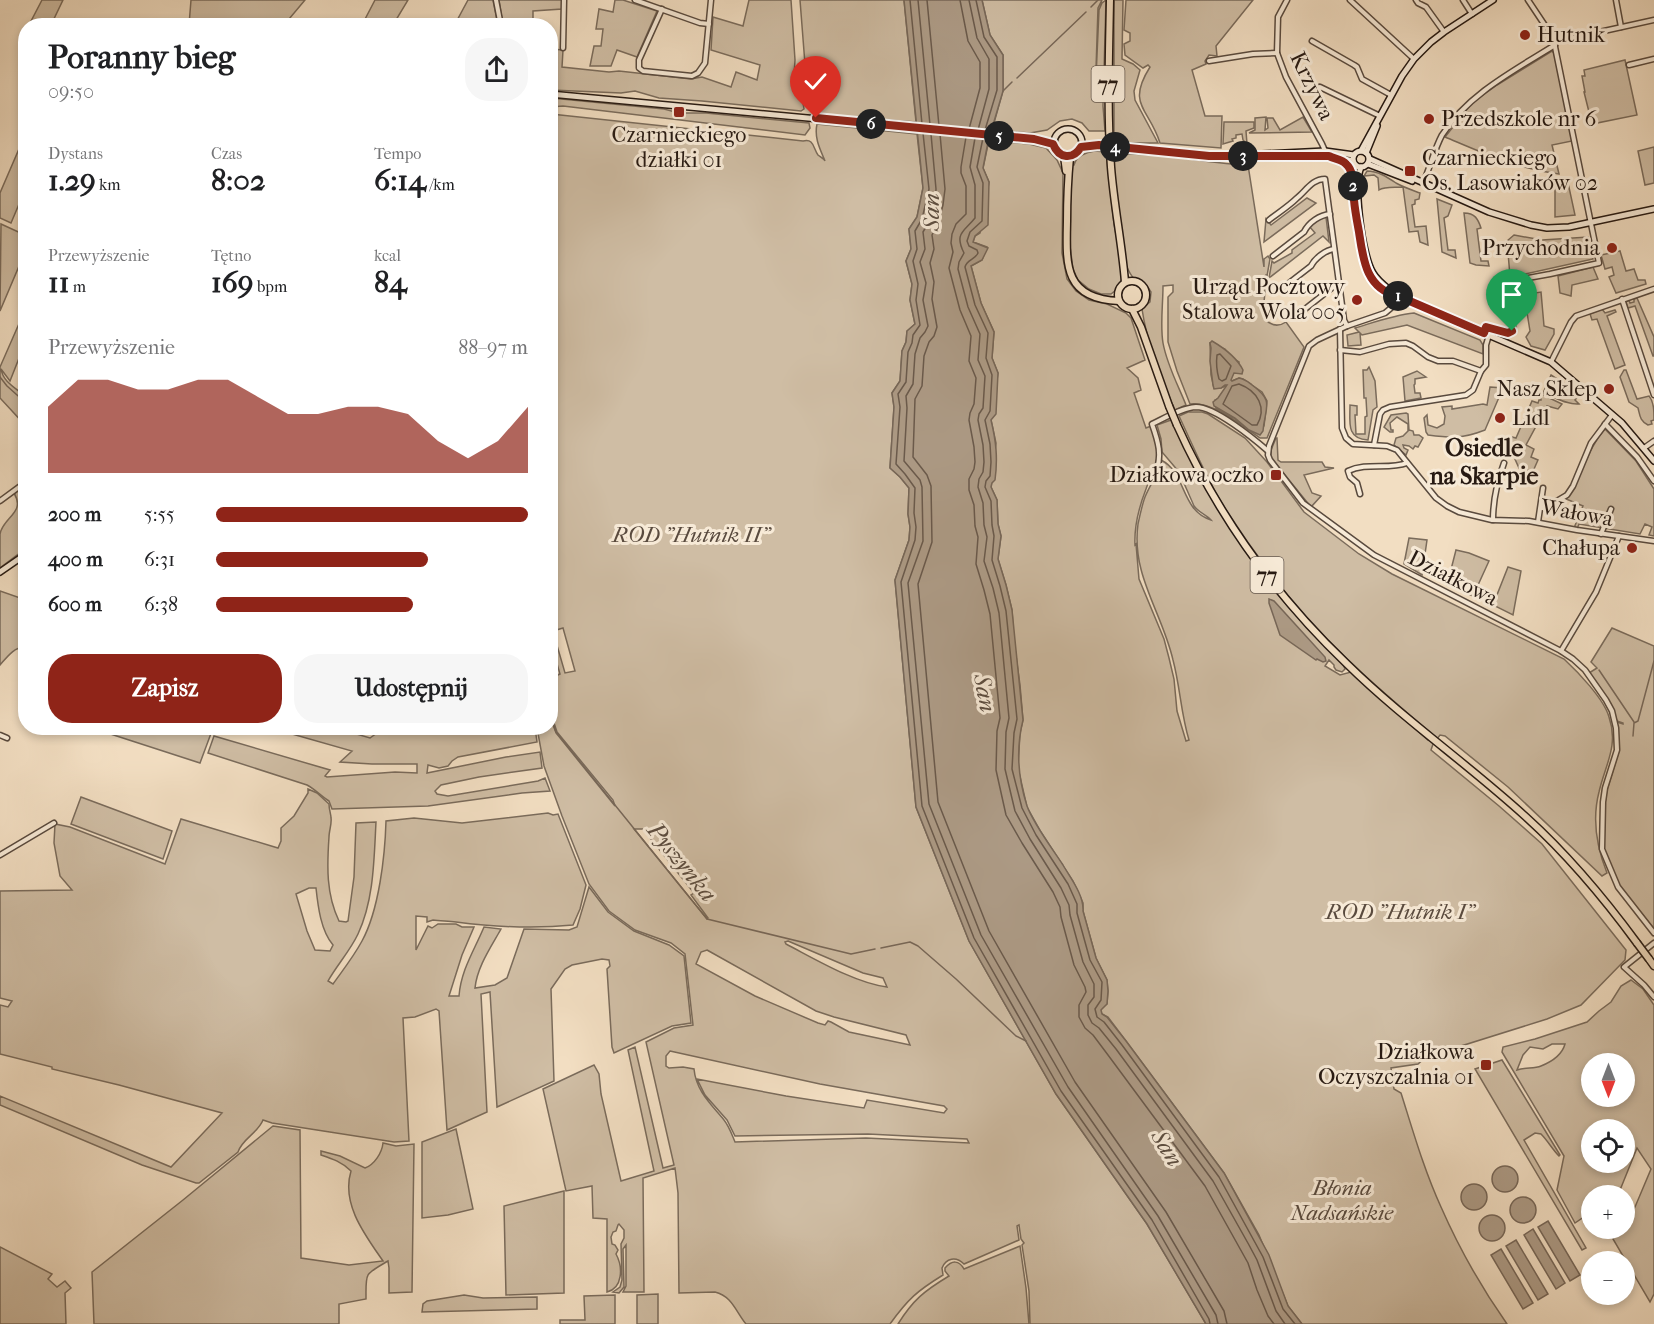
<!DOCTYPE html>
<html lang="pl">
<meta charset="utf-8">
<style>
body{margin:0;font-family:"IM FELL French Canon",serif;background:#f6f6f6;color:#202124;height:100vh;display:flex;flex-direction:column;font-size:22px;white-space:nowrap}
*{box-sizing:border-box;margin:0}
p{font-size:20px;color:#757577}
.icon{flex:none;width:33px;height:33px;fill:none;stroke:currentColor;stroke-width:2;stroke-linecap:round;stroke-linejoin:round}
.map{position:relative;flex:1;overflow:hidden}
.side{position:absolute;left:18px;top:18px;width:540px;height:717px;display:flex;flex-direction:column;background:#fff;border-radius:24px;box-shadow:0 3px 9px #0003}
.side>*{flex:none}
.needle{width:39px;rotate:180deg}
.buttons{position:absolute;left:1581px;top:1053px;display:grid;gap:12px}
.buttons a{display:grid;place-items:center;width:54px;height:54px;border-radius:50%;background:#fff;box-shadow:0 3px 9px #0003;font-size:30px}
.pin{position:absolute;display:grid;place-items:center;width:51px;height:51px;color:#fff;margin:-62px -26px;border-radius:50% 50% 50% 0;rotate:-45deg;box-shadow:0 0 6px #0007}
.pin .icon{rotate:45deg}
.km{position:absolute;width:30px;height:30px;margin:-15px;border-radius:50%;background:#222;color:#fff;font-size:16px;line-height:30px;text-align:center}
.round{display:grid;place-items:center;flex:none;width:63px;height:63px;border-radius:24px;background:#f6f6f6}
.overview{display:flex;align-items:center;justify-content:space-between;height:102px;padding:0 30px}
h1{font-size:33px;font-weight:800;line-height:45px}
.metrics{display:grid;grid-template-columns:repeat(3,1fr);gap:9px;height:102px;padding:6px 30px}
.metrics div{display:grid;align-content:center}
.metrics b{font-size:30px;font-weight:800}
.metrics small{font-size:16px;font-weight:400}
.metrics p{font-size:16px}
.chart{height:168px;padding:12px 30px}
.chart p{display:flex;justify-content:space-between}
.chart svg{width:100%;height:108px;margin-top:6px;fill:#8f2418;opacity:.7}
.action{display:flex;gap:12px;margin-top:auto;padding:12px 30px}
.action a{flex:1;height:69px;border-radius:24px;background:#8f2418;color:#fff;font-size:24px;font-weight:800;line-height:69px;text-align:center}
.action a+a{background:#f6f6f6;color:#202124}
ul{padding:0 30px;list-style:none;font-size:20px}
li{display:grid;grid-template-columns:96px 72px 1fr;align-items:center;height:45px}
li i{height:15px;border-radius:8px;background:#8f2418}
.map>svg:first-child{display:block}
.green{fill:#cfbda4;stroke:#7a6b5b;stroke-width:1.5;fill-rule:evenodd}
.water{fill:#ad9b86;stroke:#776758;stroke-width:1.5}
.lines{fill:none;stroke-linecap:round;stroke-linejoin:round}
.shore{stroke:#6a5a4c;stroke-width:1.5}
.stream{stroke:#776758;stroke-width:1.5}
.street-casing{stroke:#594a3e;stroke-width:7}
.secondary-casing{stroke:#261912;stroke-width:8}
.primary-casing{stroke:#261912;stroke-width:9}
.street{stroke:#f7ead7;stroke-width:4}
.secondary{stroke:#f7ead7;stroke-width:5}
.primary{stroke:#f2dec2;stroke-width:6}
.secondary-bridge-casing{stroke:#261912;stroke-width:8;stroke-linecap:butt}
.primary-bridge-casing{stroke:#261912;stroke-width:9;stroke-linecap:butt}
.secondary-bridge{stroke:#f7ead7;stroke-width:5}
.primary-bridge{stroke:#f2dec2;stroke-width:6}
.route-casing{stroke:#fff;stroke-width:12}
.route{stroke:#8f2418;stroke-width:8}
.poi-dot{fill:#8f2418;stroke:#f7ead7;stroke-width:2}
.labels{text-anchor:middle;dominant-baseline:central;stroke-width:6;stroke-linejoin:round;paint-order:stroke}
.shield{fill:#f7ead7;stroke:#65584d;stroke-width:1.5}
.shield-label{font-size:21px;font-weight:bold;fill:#261912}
.poi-label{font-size:22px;fill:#261912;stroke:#f7ead7;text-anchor:end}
.street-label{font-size:22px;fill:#261912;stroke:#f7ead7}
.park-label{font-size:22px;font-style:italic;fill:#594a3e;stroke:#f7ead7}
.water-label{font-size:24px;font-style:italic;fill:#5c4d40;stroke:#f7ead7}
.neighbourhood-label{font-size:24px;font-weight:bold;fill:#261912;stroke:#f7ead7}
</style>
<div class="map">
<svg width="1654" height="1324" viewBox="0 0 1654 1324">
<rect width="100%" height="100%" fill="#f2dec2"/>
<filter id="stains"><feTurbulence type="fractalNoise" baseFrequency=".00333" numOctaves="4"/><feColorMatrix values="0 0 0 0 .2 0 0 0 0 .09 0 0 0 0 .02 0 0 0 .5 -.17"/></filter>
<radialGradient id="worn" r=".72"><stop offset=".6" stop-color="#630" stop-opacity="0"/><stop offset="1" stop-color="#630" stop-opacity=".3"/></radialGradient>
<g class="green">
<polygon points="42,0 63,0 51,25 29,25"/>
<polygon points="191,0 305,0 284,25 189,25"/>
<polygon points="375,0 408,0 393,25 362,25"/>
<polygon points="468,0 493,0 498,25 492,24 491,26 454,26"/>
<polygon points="499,0 562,0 562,9 533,11 533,25 503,25"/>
<polygon points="615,0 623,0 657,11 637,57 617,50 611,66 590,66 594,46 601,46 603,29 596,29 599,9 613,12"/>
<polygon points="749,0 791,0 795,60 793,91 803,103 804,109 801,111 702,101 659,98 635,91 621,93 551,90 551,49 563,50 562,67 609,72 619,71 691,79 702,77 731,87 736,72 757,80 760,65 711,50 713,17 743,26"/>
<polygon points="800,0 904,0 916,122 820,115 807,90"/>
<polygon points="982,0 1102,0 1098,8 1095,100 1099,10 1102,3 1106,0 1103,106 1105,131 1089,131 1082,123 1072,119 1060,121 1047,130 1030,133 992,130 1003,91 1003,55 990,35"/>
<polygon points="1114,0 1123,0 1122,59 1133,64 1140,70 1134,91 1135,100 1158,143 1125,143 1114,141"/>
<path d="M1126 0H1253L1216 46 1217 56 1209 55 1205 61 1206 64 1192 70 1205 116H1222L1221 148 1160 143C1149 108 1126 105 1150 67L1148 65 1143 68 1125 55 1124 44 1130 41V33L1124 30Z"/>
<path d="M1552 51 1554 53 1572 141 1552 145 1559 174C1517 169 1483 153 1445 137L1472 103 1497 85Z"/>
<polygon points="1625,60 1637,115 1592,124 1584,92 1585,92 1582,76 1585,76 1584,70"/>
<polygon points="551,98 664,109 679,113 706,113 809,123 810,128 805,135 563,106 551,107"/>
<path d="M551 114 803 141C814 138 813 148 818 155 819 156 824 159 825 161 820 149 814 138 817 124L917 134 923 188 917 217 909 229 911 249 906 261 912 284 910 300 915 324 907 331 906 342 902 351 900 381 892 393 894 407 890 468 900 477 909 488 908 514 910 527 909 540 895 580 916 807 969 941 1056 1094 1147 1224 1206 1324H1030L1029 1291 1022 1245 1024 1243 1021 1239 1019 1225 1017 1226 1019 1240 964 1264C956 1256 946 1258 942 1268L943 1275C917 1291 908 1299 890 1324H746C736 1312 732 1296 715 1292L679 1293 678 1193 675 1168 643 1178 644 1292H623L626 1286V1245L623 1249 624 1287 619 1293 613 1292 620 1287 622 1280 621 1244 624 1238V1230L619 1224 618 1225 616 1231 613 1232 611 1237 612 1244 615 1245 618 1250 616 1254C623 1267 623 1288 607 1292V1219L593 1218 592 1186 566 1191 543 1089 594 1065 599 1074 601 1094 621 1181 654 1171 628 1050 635 1047 663 1168 674 1165 646 1042 674 1028 693 1025 685 954 671 943 635 930 609 911 589 884 562 816 544 766 537 728H550L551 719 556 733 615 806 613 800 557 732 551 714V664L555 667 558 675 560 674 551 643V634L554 635 565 673 575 671 563 628 550 632ZM634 829H643L694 893 691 895 708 918 707 919ZM788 941 863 973 883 978 887 987C855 983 815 959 786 944L785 942ZM707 950 816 1011 834 1017 906 1035 910 1045 849 1032 831 1022 828 1021 825 1025 818 1023 755 996 696 964 701 952ZM670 1051 820 1084 944 1106 947 1109 944 1113 867 1100 864 1108 786 1096 697 1079 705 1095 727 1120 735 1136 868 1134 967 1139 969 1143 866 1138 735 1142C732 1135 729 1126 724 1120 711 1104 696 1091 694 1069L683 1067 669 1068 666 1066V1056Z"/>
<polygon points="1266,117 1265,130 1268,128 1267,118 1273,118 1280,130 1303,117 1312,132 1249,133 1255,130 1255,118"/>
<polygon points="1224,122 1254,122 1254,128 1246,131 1247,144 1243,140 1242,134 1236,135 1236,138 1232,139 1233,141 1223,144"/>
<polygon points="25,135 25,190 11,223 0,218 0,193"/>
<path d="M989 140 1029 144 1046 148 1057 160 1063 173 1062 253 1067 279 1076 291 1089 300 1107 304 1126 313 1131 318 1145 360 1127 368 1138 378 1141 390 1134 393 1146 428 1151 426C1154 435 1157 444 1157 454 1157 467 1150 477 1146 489 1139 507 1134 525 1135 545L1136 544 1139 579 1164 639 1169 658 1174 679 1177 711 1186 741 1189 740C1181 714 1180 686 1173 660 1162 612 1131 575 1138 524 1140 515 1142 505 1145 497 1150 484 1159 474 1161 460 1187 473 1180 510 1211 520 1206 514 1199 513 1194 506L1179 472 1162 452 1161 439 1157 425 1171 420C1201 479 1232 537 1274 590 1295 616 1320 640 1343 664L1345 669 1342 672 1336 670 1334 667V665L1329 660 1325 666 1340 675 1351 672 1428 740 1432 734C1386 695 1339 655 1299 609 1273 578 1248 544 1226 510 1207 480 1194 448 1179 416L1188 412H1202L1208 414 1245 438 1267 462 1304 512 1359 554 1392 574 1564 659C1578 672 1604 699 1609 717 1619 746 1605 765 1599 792 1592 819 1597 848 1607 873L1602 876 1508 787 1445 736 1440 735 1433 744 1431 750 1499 806 1542 844 1626 950 1625 960 1581 1005 1547 1019 1426 1057 1418 1064 1391 1068 1394 1089 1401 1093C1413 1131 1424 1170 1441 1207 1459 1248 1481 1287 1507 1324H1302L1288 1306 1259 1235 1224 1173 1126 1041 1108 1017 1102 1014 1100 1010 1107 1004 1108 991 1107 980 1096 958 1083 911V903L1073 881 1041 832 1027 807 1018 768 1020 733 1023 720 1020 685 1014 641 1012 610 1006 585 998 559 1001 536 998 524 997 500 991 487 996 443 991 420 998 373 992 358 994 332 981 303 971 266 982 260 987 247 973 242 975 236 980 233 989 182 983 168Z"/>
<polygon points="1654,147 1654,183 1645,185 1638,151"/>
<path d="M1125 150C1167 154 1206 164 1248 165L1264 267V259L1268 256 1270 259 1267 276 1266 275 1262 278C1269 291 1261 304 1264 318 1270 325 1277 328 1286 322L1304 347 1267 438H1260C1241 425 1212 401 1190 404L1177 371 1168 342V297L1173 292V285L1163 286C1163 305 1160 325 1163 343 1167 365 1178 385 1186 405L1175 410C1161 379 1147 343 1142 309L1150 302 1151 292 1147 286C1133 282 1129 273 1124 260L1110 153 1152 155 1124 151ZM1210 343 1225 349 1232 358 1239 362 1238 373 1234 372 1230 380 1232 381 1239 378 1243 379 1262 392 1267 401 1264 426 1249 430 1234 418 1216 408 1215 400 1218 399 1228 385 1221 388H1214L1211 375Z"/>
<path d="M1095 151 1106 152 1114 224 1124 276 1116 290 1111 294H1101L1089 289 1078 280 1073 269 1070 246 1071 165H1074C1076 156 1086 152 1095 151Z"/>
<path d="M1367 171C1378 171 1387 177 1396 183 1403 187 1412 190 1420 193L1419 199 1415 200V204L1412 205 1415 227 1426 226 1428 245 1420 242 1418 231 1409 232 1403 187C1396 188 1385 186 1379 190L1378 178 1374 175 1364 176Z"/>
<polygon points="1555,178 1567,178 1575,215 1555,217"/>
<polygon points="1307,198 1316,203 1264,242 1266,219 1271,225"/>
<polygon points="1437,199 1452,205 1448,216 1444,218 1448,250 1455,250 1456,258 1442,252"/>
<path d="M1464 213C1475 213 1478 219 1481 228L1477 229 1481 261H1488L1489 266 1476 265 1470 263Z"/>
<polygon points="1323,216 1326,217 1329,242 1323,236 1269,278 1272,261 1274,263 1292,253 1292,250 1315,233 1309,226"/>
<polygon points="1,224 25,235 25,252 0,311"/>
<polygon points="1514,235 1542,240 1588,237 1593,259 1512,277 1510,276 1507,241"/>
<polygon points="1620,251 1626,271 1634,269 1638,280 1645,280 1646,284 1616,293 1609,277 1614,275 1612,267 1605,269 1601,255"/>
<polygon points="1593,267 1598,279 1572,285 1571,296 1560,293 1558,276"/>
<polygon points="1527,281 1529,294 1541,292 1544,326 1554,329 1554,334 1545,350 1531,346 1526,337 1530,331 1523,288 1513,290 1512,284"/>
<polygon points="1637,298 1654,337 1654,356 1653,356 1635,306 1628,308 1626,302 1629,300 1630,303 1634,302 1634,299"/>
<polygon points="1602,309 1605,313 1615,310 1616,312 1607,316 1625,365 1615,369 1597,319 1592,320 1590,314"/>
<path d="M25 310V343L10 381 1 369C3 382 16 388 25 396V425L0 398V367Z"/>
<path d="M1414 313 1480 340 1483 345V354L1407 325 1362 335 1360 333 1361 345 1348 346 1347 335 1359 332 1355 328C1375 322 1394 315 1414 313Z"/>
<path d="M1369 367 1375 381 1377 407 1373 410 1368 440C1346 439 1350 422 1350 405L1357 406V415H1355L1356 434H1365V417L1367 416 1366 398H1364L1363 370H1367Z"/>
<path d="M1624 370H1626L1637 399 1649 396C1654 402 1654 411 1654 420L1651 421 1652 424 1648 425C1640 421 1640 416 1638 408L1629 402 1620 377Z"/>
<polygon points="1417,371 1426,377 1415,379 1415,384 1414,385 1415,393 1420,393 1421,398 1405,401 1403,377"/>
<path d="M1551 375 1580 394 1575 400 1579 404C1567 405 1555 397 1543 393Z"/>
<path d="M1490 387 1503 388 1485 430C1462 439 1451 438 1428 435L1426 432 1424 418 1427 415 1428 425 1437 428 1444 424 1445 416 1442 407 1452 406V409L1483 404 1487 405Z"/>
<polygon points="1541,394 1562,404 1558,409 1547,406 1526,445 1534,449 1531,457 1538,460 1534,469 1530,471 1519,468 1514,457 1510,453 1512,437 1516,438 1532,401 1538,403 1539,400 1541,400"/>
<polygon points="1406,413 1408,414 1409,430 1413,431 1414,435 1419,435 1423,438 1418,447 1415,446 1413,449 1409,446 1403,445 1404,448 1408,450 1406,455 1394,445 1396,438 1403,436 1409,430 1408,431 1408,424 1397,417 1390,423 1391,430 1393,430 1393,432 1390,432 1384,427 1391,415"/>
<path d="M1605 429 1636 461 1654 489V536L1649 535 1652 527 1645 524 1640 534 1579 524 1577 529 1574 528 1583 506 1566 499C1582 477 1587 449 1605 429Z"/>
<polygon points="1276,438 1277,438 1278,460 1281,462 1322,462 1325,467 1334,468 1304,475 1312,493 1321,496 1311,507 1271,458 1271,450"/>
<path d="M25 486V549L0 568C0 557 0 544 0 534 3 517 26 513 14 493Z"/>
<polygon points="1409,538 1427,540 1422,575 1404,564"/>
<polygon points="1456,550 1469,553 1489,561 1473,596 1447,585"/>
<polygon points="1508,567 1521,571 1513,615 1493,605"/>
<path d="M0 591 26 600 25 647C14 647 7 657 0 665Z"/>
<polygon points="1612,628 1654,646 1654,929 1621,888 1614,875 1604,849 1605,803 1607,790 1619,751 1617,722 1623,724 1623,723 1617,721 1612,706 1589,673 1597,668 1591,662"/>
<polygon points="92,728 213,728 200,763"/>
<path d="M271 728H336L370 738 384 728H535L537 742 458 757 452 761 448 766 439 768 428 765 427 773 506 757 540 752 542 768 479 777 441 785 435 791 437 794 448 796 538 781 545 778 550 791 522 793 428 806 332 809 329 801C321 796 316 790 307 785L208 753 214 736 330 770 325 776 327 777 395 772 417 773V764H372L340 762 352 751Z"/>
<path d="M308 789 317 793 329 804C329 810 331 814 331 818 332 823 329 831 329 837 327 866 326 894 339 921L346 922 348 921 354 877 356 823 376 822C374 859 374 900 358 934 350 951 337 965 328 981L333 984C343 970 354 956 362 941 379 910 385 856 386 821L414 818 462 823 548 813 553 815 558 814 586 885 580 909 573 925C534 929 495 927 456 922 448 921 440 921 433 920L427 922V917L416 916V950L428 926 432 928 438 924H456L462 927H474L462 955 449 996H459C461 970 474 951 484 927L501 929C491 947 477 967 475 988L495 985 507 978 524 929 569 930 577 927 589 887 608 912 634 931 669 945 684 956 691 1023 672 1026 614 1053 612 1047 607 969 610 966 609 960 602 959 572 965 565 969 551 989 554 1081 497 1107 490 992 481 994 487 1112 447 1130 439 1011 436 1009 415 1017 403 1018 409 1141 394 1142 272 1123 263 1120C258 1133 242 1139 238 1152L199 1183H196L142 1165 0 1105V1096L171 1167 222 1113 119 1085 52 1069V1067L0 1054V1005L8 1007 12 1001 0 998V891L72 890 60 876 54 843 55 824 70 827 165 864 181 819 278 848 281 841V828L294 816 308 793ZM309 888H316C318 907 321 931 333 945L330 951 315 950 307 931 296 894Z"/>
<polygon points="81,797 172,831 163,859 71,824"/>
<path d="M1631 980 1643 989 1654 1005V1294L1650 1302 1613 1239 1618 1229 1624 1228 1625 1223 1635 1207 1651 1169 1637 1148 1618 1195 1592 1196 1591 1212 1575 1223 1557 1190 1564 1156 1502 1052 1503 1047 1535 1039 1587 1022 1599 1011 1611 1002 1621 986ZM1552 1044H1565C1562 1055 1551 1062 1541 1066 1534 1069 1525 1067 1517 1070L1523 1055 1530 1047 1543 1049ZM1592 1064H1624V1096H1592ZM1592 1130H1624V1162H1592Z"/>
<path d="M1502 1060 1560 1155 1559 1156C1552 1149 1548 1141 1541 1134L1535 1133 1524 1140 1586 1248 1582 1250 1475 1069Z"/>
<path d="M273 1126 300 1130 301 1258 349 1265 383 1261C365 1235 341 1204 351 1171 342 1162 333 1159 321 1155V1151L340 1156 365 1168C374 1165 382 1153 383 1143L396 1146 414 1144 412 1292 389 1293V1268L388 1261C364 1275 366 1272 366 1299L339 1304V1324H94L92 1272 183 1200Z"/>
<polygon points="456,1129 473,1209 448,1215 422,1218 422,1142"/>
<polygon points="564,1191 564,1293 506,1295 504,1206"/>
<path d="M1020 1246 1026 1288 1029 1324H898C913 1300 924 1291 949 1276L945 1271V1268C952 1260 959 1260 964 1269Z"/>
<polygon points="0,1247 52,1274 48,1279 57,1287 65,1281 71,1288 65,1293 66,1324 0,1324"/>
<polygon points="658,1294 658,1324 637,1324 637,1295"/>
<polygon points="464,1295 483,1298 537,1297 537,1309 422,1312 423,1304 427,1301"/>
<polygon points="615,1295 615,1324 560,1324 560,1320 585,1320 584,1296"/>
</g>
<g class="water">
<path d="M904 0H982L990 35 1003 55V91L988 142 983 168 989 182 988 225 975 236 973 242 988 248 982 260 971 266 981 303 994 332 992 358 998 373 996 414 991 420C996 441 998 458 995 480L992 483 991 487 997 500 998 524 1001 536 998 559 1006 585 1012 610 1023 720C1016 748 1018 778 1027 806 1034 825 1052 848 1063 865 1071 879 1084 895 1083 911L1096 958 1107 980 1108 991 1107 1004 1101 1010 1102 1014 1107 1017 1126 1041 1224 1173 1269 1255 1288 1306 1302 1324H1206L1147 1224 1056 1094 969 941 916 807 895 580 909 540 910 527 908 514 909 488 900 477 890 468 894 407 892 393 900 381 902 351 906 342 907 331 915 324 910 300 912 284 906 261 911 249 909 229 917 217 923 188Z"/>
<path d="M1212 341C1224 348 1237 358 1243 370L1242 374 1234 373 1231 380 1232 381 1239 378C1245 379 1247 381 1252 385 1275 402 1265 406 1263 431L1260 435 1249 430 1235 418 1214 406 1213 402 1218 398 1227 385H1225L1221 388 1214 389 1213 385 1210 361 1211 348 1210 343Z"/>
<polygon points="1269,599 1274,601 1325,657 1326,661 1323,662 1317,659 1316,660 1280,635 1269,603"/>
<circle cx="1505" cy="1179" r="13"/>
<circle cx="1474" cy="1197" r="13"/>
<circle cx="1523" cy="1210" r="13"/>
<circle cx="1492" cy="1228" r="13"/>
<polygon points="1548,1221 1580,1275 1570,1281 1538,1227"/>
<polygon points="1533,1229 1565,1283 1556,1289 1524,1235"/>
<polygon points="1516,1240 1548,1294 1538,1300 1506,1246"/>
<polygon points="1501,1249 1533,1303 1523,1309 1491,1255"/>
</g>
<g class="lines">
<g class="shore">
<polyline points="910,0 922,124"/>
<polyline points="918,0 930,125"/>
<polyline points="927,0 939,126"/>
<polyline points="960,0 968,41 980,62 980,88 969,129"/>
<polyline points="969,0 977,38 989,59 989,89 978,130"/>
<polyline points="976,0 984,37 997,57 997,90 985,130"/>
<polyline points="923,133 929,189 922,219 915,231 917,249 913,261 918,284 916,300 920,325 913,335 912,343 908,352 906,382 898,394 900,407 896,464 905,474 915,488 914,513 916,527 915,540 901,582 922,806 974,938 1061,1091 1152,1220 1209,1319 1210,1324"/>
<polyline points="931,134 936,189 935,203 930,220 923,232 925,249 920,262 926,283 923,300 928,326 925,332 920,338 915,354 913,384 906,396 907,408 904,461 920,480 922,487 923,541 908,583 929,804 981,935 1068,1087 1158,1216 1216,1315 1218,1324"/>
<polyline points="940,134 945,189 943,205 938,223 932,235 934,249 930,263 934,282 932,299 937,327 934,336 929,342 924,356 922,386 915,399 913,457 927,475 931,486 932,542 918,584 938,802 989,931 1075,1082 1166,1212 1224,1311 1227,1324"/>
<polyline points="966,137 961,167 961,173 966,186 966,214 956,224 952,234 951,243 953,252 949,268 960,310 971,336 969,361 976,378 974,404 970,413 969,420 974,447 975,462 974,469 969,479 969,490 974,505 975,526 978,537 976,564 984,590 990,614 1000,718 997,731 996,770 1006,815 1022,843 1053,892 1060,907 1061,917 1074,965 1085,987 1086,992 1079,1005 1079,1017 1085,1028 1093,1035 1108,1055 1205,1186 1248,1263 1257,1290 1268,1316 1274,1324"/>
<path d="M975 138 970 167 975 185V218C964 232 954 233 964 253L959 262 958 269 968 307 980 334 978 360 985 376 983 408 979 414 978 420 983 445 984 462 983 472 979 479 978 487 983 503 984 525 987 537 984 561 993 588 999 613 1009 718 1006 732 1005 769 1015 811 1030 839 1061 888 1069 905 1070 915 1083 962 1094 984V997L1088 1005V1015L1092 1023 1099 1028 1116 1049 1213 1181 1249 1245 1257 1260 1276 1311 1285 1324"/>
<path d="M983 138 977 167 983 183 982 221 970 232 967 241 969 246 977 250 978 253C975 260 967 259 965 267L975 305 988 333 986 358 992 375 990 411 985 420 990 444 991 462 990 476 986 481 985 487 991 501 992 525 994 536 992 560 1000 586 1006 611 1017 719 1014 733 1012 769 1022 808 1036 835 1068 884 1077 904V913L1090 960 1102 982 1101 1000 1095 1009 1097 1017 1104 1022 1122 1045 1219 1177 1263 1257 1283 1309 1295 1324"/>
<path d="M1220 354 1231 366 1226 379 1222 381 1219 379C1217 372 1216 363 1217 355Z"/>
<path d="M1239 384C1258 391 1267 408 1257 425H1252L1223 404 1232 386Z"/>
</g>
<g class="stream">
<polyline points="1091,7 1098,0"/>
<polyline points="1017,78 1086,12"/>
<polyline points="1003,91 1012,82"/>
<polyline points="0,377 7,386 26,403"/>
<polyline points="1599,670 1634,722"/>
<polyline points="550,716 556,732 707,919 851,954 875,949"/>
<polyline points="1633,736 1634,723 1638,721 1654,661"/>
<polyline points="881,948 910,942 918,946 956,979 1016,1036 1026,1041"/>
</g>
<g class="street-casing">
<g id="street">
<polyline points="496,0 501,26"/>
<polyline points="635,0 700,23 709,24"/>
<polyline points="1287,0 1278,17 1277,53 1286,77 1322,144 1326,153"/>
<polyline points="1350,0 1414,59"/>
<polyline points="1416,0 1418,3 1426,7 1444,32"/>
<polyline points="1463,0 1472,14"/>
<polyline points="1616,0 1621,27"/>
<polyline points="662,9 639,60 639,68 643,71 692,76 698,73 705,63 711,0"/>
<polyline points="1312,41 1354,65 1357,67 1362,79 1391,95"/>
<polyline points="1554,42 1654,20"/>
<polyline points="563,48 564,0"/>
<polyline points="1209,61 1253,54 1277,53"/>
<polyline points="1629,65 1654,59"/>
<polyline points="1320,87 1380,116"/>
<path d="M1423 183C1430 168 1434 150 1442 135 1468 94 1515 70 1555 45"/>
<path d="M1269 220C1278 213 1289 206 1297 198 1306 191 1312 179 1325 179L1344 320 1347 326"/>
<path d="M1273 256 1304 232C1309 222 1320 215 1330 214"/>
<polyline points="1512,281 1550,274 1599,263 1554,42 1550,33 1528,0"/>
<path d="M1280 290 1311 266C1315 258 1326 250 1334 249"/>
<polyline points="1398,296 1391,308 1385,313 1347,326 1317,340 1309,346 1269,446 1268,455 1270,460 1303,503 1374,555 1561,651 1573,659 1585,670 1606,700 1612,711 1616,728 1617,750 1605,788 1603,802 1602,849 1618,887 1654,933"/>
<polyline points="1622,299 1654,395"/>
<polyline points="1305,309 1333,287 1339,286"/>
<polyline points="1340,329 1342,428 1346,438 1353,444 1387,446 1397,450 1436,498 1447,506 1459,512 1492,520 1529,521 1577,530 1654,541"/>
<polyline points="1484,333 1486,327 1508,333 1512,331 1513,327 1507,282"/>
<polyline points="1340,350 1360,352 1389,344 1406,343 1413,346 1428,357 1438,361 1453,361 1481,371"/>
<polyline points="1551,362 1571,322 1576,316 1654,289"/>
<polyline points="1605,424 1637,457 1654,481"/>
<polyline points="1374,445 1380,414 1383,410 1390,407 1466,395 1473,390 1481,371 1486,365 1486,345 1489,335"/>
<polyline points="1644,448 1654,441"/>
<path d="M1155 474C1163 456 1158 441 1152 424 1165 418 1181 408 1196 407 1215 407 1253 438 1268 451"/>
<path d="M1360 494 1357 483 1350 477 1348 471C1367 462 1389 470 1407 463"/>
<polyline points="0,501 19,487 26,484"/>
<polyline points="1541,508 1545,508 1567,495 1573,486 1591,443 1612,415"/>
<path d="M1493 520C1493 499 1497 482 1504 463"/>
<polyline points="1538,522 1543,488"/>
<polyline points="1601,534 1611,509"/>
<polyline points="1561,651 1596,592 1619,536"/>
<polyline points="0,735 7,738"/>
<polyline points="0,855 54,823"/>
<polyline points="1654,943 1624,967 1644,985 1654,997"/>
</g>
</g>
<g class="secondary-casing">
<g id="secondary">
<polyline points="550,94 1034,139 1053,144"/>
<circle cx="1068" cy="143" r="14"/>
<polyline points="1081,147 1099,145"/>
<polyline points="1122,147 1221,156 1325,151 1354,155"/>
<circle cx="1361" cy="159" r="8"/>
<polyline points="1361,151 1402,76 1414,59 1431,42 1444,32 1493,0"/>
<polyline points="1366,153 1377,126"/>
<polyline points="1270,157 1336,157 1353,161"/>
<path d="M1336 159C1347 162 1349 167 1352 177"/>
<polyline points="1370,159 1489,212 1531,225 1547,228 1569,227 1654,209"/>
<polyline points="1368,164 1412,181"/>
<path d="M1355 165C1350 188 1356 211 1359 234 1361 246 1361 259 1367 270 1373 283 1384 293 1398 296L1551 362 1622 423 1654 461"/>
<path d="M1361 167C1353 185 1362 256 1373 273 1379 283 1388 288 1396 295"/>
<polyline points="0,572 26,554"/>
</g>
</g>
<g class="primary-casing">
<g id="primary">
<path d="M1110 0C1109 56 1107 111 1111 167 1114 206 1122 244 1125 282"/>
<polyline points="1064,156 1066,171"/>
<path d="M1070 157C1068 178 1067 200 1067 222 1066 265 1064 299 1119 301"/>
<circle cx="1132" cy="295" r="14"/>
<polyline points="1132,309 1141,327 1169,406"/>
<path d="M1177 425C1217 514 1276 596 1347 664 1403 719 1468 764 1526 817 1568 855 1604 898 1637 943"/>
<polyline points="1649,959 1654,966"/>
</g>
</g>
<use href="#street" class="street"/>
<use href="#secondary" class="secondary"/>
<use href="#primary" class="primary"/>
<g class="secondary-bridge-casing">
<polyline id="secondary-bridge" points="1099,145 1122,147"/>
</g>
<g class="primary-bridge-casing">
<g id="primary-bridge">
<polyline points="1169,406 1177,425"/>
<polyline points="1637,943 1649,959"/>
</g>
</g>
<use href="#secondary-bridge" class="secondary-bridge"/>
<use href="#primary-bridge" class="primary-bridge"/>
</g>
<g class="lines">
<g class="route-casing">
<path id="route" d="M816 118 1034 139 1053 144C1059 159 1073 160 1081 147L1099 145 1209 156H1329C1334 159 1342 159 1346 164 1355 172 1353 188 1354 200 1355 211 1357 221 1359 232 1363 259 1366 289 1398 296L1484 333 1486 327 1508 333 1512 331"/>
</g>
<use href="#route" class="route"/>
</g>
<g class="poi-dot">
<circle cx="1525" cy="35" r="6"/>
<rect x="673" y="106" width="12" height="12" rx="3"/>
<circle cx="1429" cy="119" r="6"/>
<rect x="1404" y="165" width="12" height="12" rx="3"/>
<circle cx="1612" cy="248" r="6"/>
<circle cx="1357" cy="300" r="6"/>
<circle cx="1609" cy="389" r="6"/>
<circle cx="1500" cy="418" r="6"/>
<rect x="1270" y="469" width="12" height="12" rx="3"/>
<circle cx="1632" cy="548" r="6"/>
<rect x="1480" y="1059" width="12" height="12" rx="3"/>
</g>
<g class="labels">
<g class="shield">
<rect x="1091.5" y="66" width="33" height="36" rx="4.5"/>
<rect x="1250.5" y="557" width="33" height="36" rx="4.5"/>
</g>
<g class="shield-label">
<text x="1108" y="84">77</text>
<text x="1267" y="575">77</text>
</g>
<g class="poi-label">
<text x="1537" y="35" text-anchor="start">Hutnik</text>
<text x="1441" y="119" text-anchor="start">Przedszkole nr 6</text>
<text x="679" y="135" text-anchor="middle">Czarnieckiego<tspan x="679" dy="25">działki 01</tspan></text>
<text x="1422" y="158" text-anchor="start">Czarnieckiego<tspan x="1422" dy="25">Os. Lasowiaków 02</tspan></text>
<text x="1600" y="248">Przychodnia</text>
<text x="1345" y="287">Urząd Pocztowy<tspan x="1345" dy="25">Stalowa Wola 005</tspan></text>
<text x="1597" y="389">Nasz Sklep</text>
<text x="1512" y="418" text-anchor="start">Lidl</text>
<text x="1264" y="475">Działkowa oczko</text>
<text x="1620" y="548">Chałupa</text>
<text x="1474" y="1052">Działkowa<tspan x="1474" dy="25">Oczyszczalnia 01</tspan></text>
</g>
<g class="street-label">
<text transform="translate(1312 86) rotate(64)">Krzywa</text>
<text transform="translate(1577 513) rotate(10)">Wałowa</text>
<text transform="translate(1453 578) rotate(27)">Działkowa</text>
</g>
<g class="park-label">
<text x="691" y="535">ROD "Hutnik II"</text>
<text x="1400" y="912">ROD "Hutnik I"</text>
<text x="1342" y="1188">Błonia<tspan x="1342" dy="25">Nadsańskie</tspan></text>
</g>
<g class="water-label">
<text transform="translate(931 212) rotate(-90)">San</text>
<text transform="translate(985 693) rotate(79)">San</text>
<text transform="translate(682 862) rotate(51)">Pyszynka</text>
<text transform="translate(1167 1148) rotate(58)">San</text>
</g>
<g class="neighbourhood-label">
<text x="1484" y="448">Osiedle<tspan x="1484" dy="28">na Skarpie</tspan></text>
</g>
</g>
<rect width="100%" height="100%" filter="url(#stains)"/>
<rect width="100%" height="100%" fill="url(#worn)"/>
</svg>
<div class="buttons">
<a><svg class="needle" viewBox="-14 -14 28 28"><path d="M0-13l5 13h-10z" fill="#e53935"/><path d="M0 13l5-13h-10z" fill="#757577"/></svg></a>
<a><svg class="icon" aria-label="locate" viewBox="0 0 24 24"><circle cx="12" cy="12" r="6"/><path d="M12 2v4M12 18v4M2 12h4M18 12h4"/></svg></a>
<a>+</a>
<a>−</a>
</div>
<div class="pin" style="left:1512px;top:331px;background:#1e9e55"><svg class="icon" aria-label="arrive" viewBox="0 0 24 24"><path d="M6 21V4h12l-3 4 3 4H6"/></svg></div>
<div class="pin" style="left:816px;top:118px;background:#d93025"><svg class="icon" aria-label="check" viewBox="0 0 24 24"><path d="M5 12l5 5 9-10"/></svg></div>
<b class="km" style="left:1398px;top:296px">1</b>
<b class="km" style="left:1353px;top:186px">2</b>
<b class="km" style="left:1243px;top:156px">3</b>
<b class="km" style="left:1115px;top:147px">4</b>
<b class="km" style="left:999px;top:136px">5</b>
<b class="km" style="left:871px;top:124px">6</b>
<section class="side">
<div class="overview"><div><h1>Poranny bieg</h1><p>09:50</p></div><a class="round"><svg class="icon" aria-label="share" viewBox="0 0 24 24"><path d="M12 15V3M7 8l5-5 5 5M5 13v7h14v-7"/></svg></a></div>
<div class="metrics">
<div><p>Dystans</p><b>1.29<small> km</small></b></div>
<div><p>Czas</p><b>8:02</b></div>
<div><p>Tempo</p><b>6:14<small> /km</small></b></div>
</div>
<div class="metrics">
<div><p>Przewyższenie</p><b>11<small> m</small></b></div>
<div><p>Tętno</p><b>169<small> bpm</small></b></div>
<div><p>kcal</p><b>84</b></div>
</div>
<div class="chart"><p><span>Przewyższenie</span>88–97 m</p>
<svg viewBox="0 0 160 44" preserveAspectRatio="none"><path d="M0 44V17L10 6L20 6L30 10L40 10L50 6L60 6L70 13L80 20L90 20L100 17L110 17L120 20L130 31L140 38L150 31L160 17V44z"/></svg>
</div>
<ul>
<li><b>200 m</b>5:55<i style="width:100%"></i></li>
<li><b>400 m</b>6:31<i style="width:68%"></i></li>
<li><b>600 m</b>6:38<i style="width:63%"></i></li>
</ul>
<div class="action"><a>Zapisz</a><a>Udostępnij</a></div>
</section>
</div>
